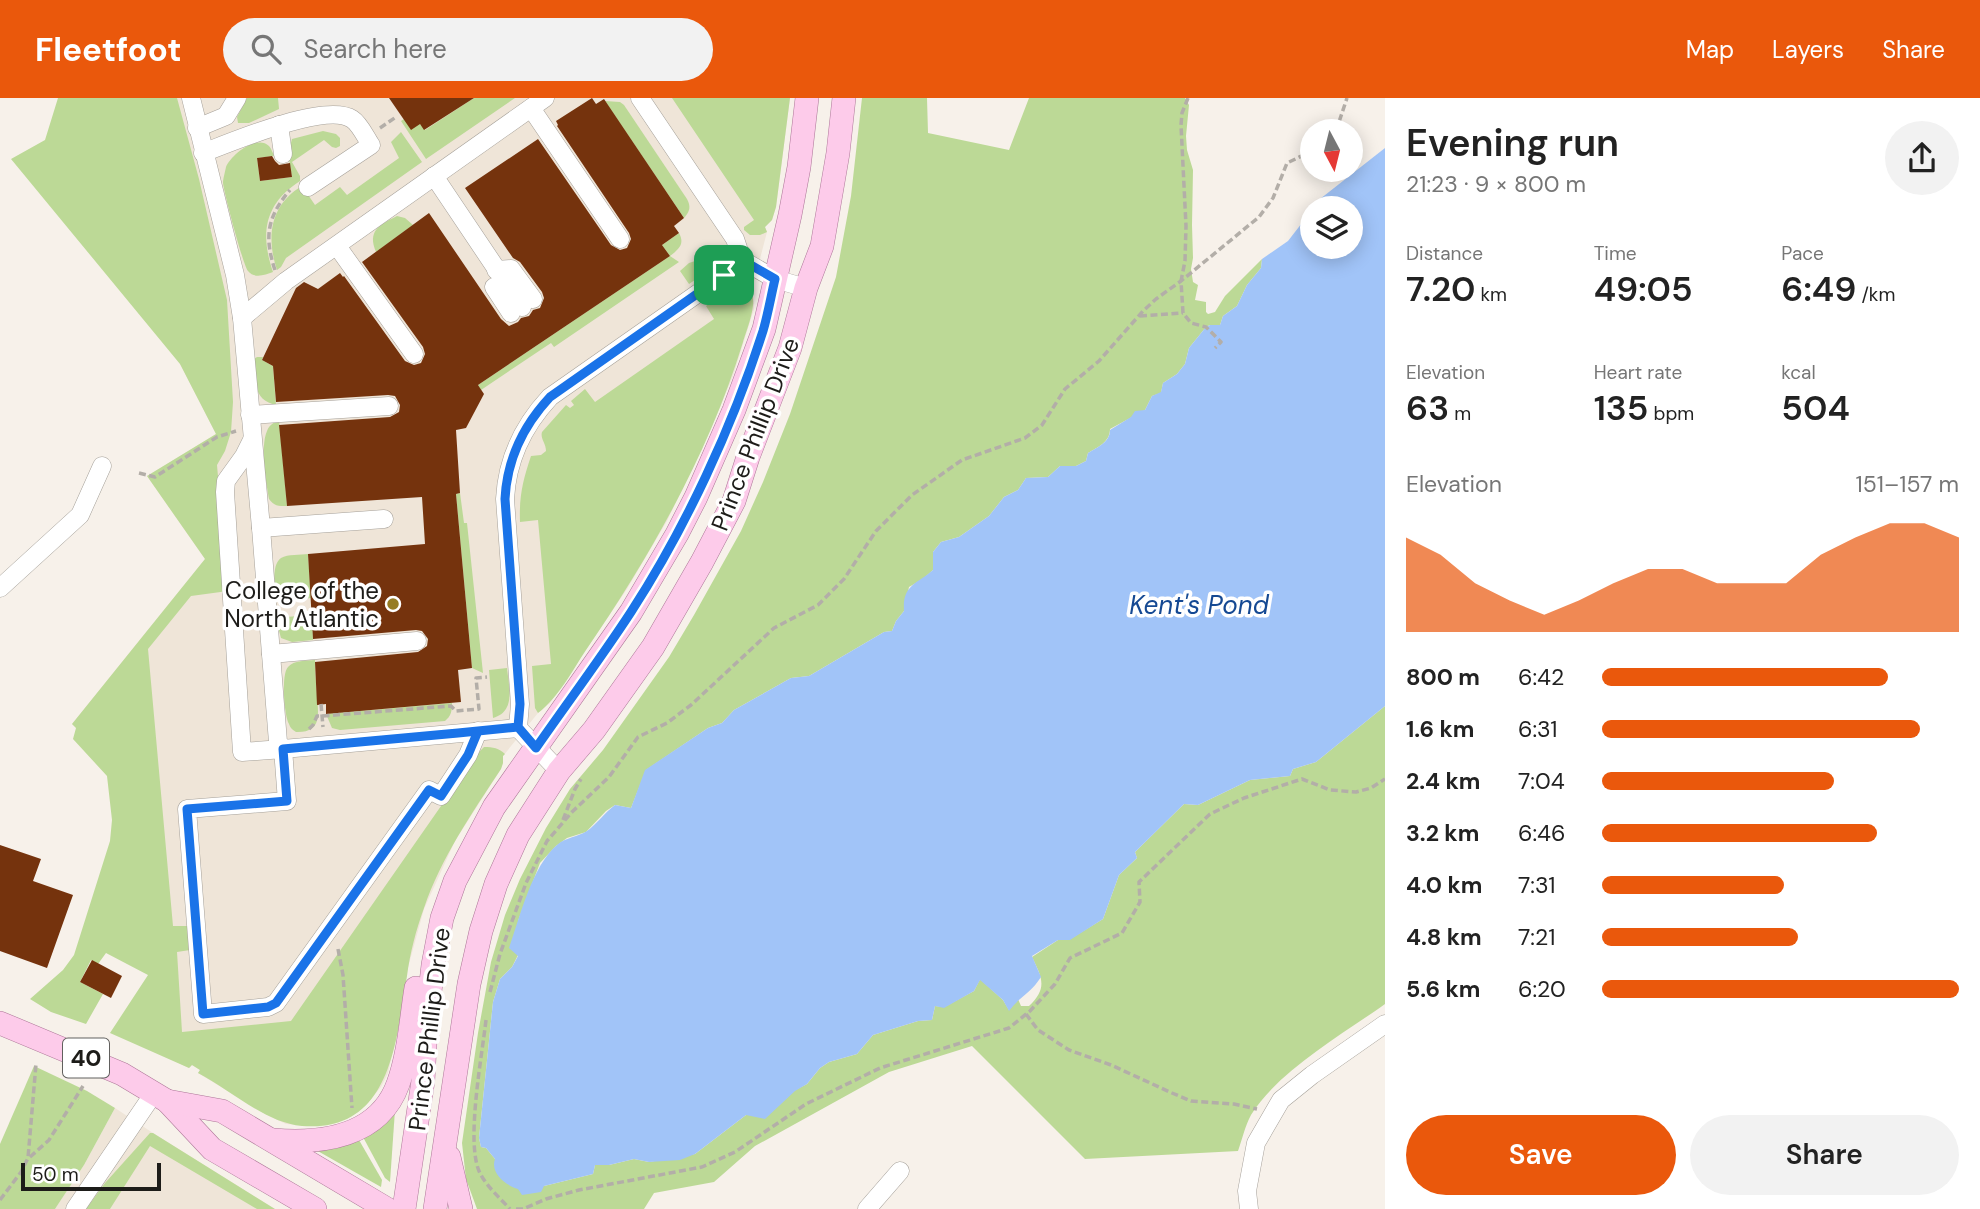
<!DOCTYPE html>
<meta charset="utf-8">
<style>
body{margin:0;font-family:"DM Sans",sans-serif;background:#f2f2f2;color:#222;height:100vh;display:flex;flex-direction:column;font-size:26px;white-space:nowrap}
*{box-sizing:border-box;margin:0}
p{font-size:23px;color:#767676}
.icon{flex:none;width:38px;height:38px;fill:none;stroke:currentColor;stroke-width:2;stroke-linecap:round;stroke-linejoin:round}
.map{position:relative;flex:1;overflow:hidden}
.panel{display:flex;flex-direction:column;background:#fff;width:595px}
.panel>*{flex:none}
.needle{width:46px;rotate:173deg}
.tools{position:absolute;left:1300px;top:21px;display:grid;gap:14px}
.tools a{display:grid;place-items:center;width:63px;height:63px;border-radius:50%;background:#fff;box-shadow:0 4px 18px #0003;font-size:35px}
.scale{position:absolute;left:21px;bottom:18px;width:140px;box-sizing:border-box;padding-left:7px;border:4px solid #1d1c19;border-top:0;font-size:19px;line-height:24px;white-space:nowrap;color:#1d1c19;-webkit-text-stroke:5px #fff;paint-order:stroke}
.pin{position:absolute;display:grid;place-items:center;width:60px;height:60px;color:#fff;margin:-30px;border-radius:14px;box-shadow:0 4px 10px #0006}
.round{display:grid;place-items:center;flex:none;width:74px;height:74px;border-radius:37px;background:#f2f2f2}
.headline{display:flex;align-items:center;justify-content:space-between;height:119px;padding:0 21px}
h1{font-size:38px;font-weight:600;line-height:52px}
.stats{display:grid;grid-template-columns:repeat(3,1fr);gap:10px;height:119px;padding:7px 21px}
.stats div{display:grid;align-content:center}
.stats b{font-size:35px;font-weight:600}
.stats small{font-size:19px;font-weight:400}
.stats p{font-size:19px}
.chart{height:196px;padding:14px 21px}
.chart p{display:flex;justify-content:space-between}
.chart svg{width:100%;height:126px;margin-top:7px;fill:#ea580c;opacity:.7}
.primary-button{display:flex;gap:14px;margin-top:auto;padding:14px 21px}
.primary-button a{flex:1;height:80px;border-radius:42px;background:#ea580c;color:#fff;font-size:28px;font-weight:600;line-height:80px;text-align:center}
.primary-button a+a{background:#f2f2f2;color:#222}
ul{padding:0 21px;list-style:none;font-size:23px}
li{display:grid;grid-template-columns:112px 84px 1fr;align-items:center;height:52px}
li i{height:18px;border-radius:9px;background:#ea580c}
header{display:flex;align-items:center;gap:42px;box-sizing:border-box;height:98px;padding:0 35px;background:#ea580c;color:#fff}
header strong{font-size:33px}
nav{display:flex;gap:38px;margin-inline-start:auto;font-size:24px}
.search{width:490px;height:63px;background:#f2f2f2;display:flex;align-items:center;gap:18px;box-sizing:border-box;padding:0 24px;border-radius:38px;color:#767676;font-size:26px}
main{display:flex;flex:1;min-height:0}
.map>svg:first-child{display:block}
.built{fill:#efe5d8}
.green{fill:#bcd996}
.water{fill:#a1c4f8}
.building{fill:#75330d}
.lines{fill:none;stroke-linecap:round;stroke-linejoin:round}
.minor-casing{stroke:#a5a099;stroke-width:19}
.major-casing{stroke:#ad7798;stroke-width:24}
.path{stroke:#b3aea8;stroke-width:3.5;stroke-dasharray:7 3.5;stroke-linecap:butt}
.minor{stroke:#fff;stroke-width:18}
.major{stroke:#fdcbea;stroke-width:23}
.route-casing{stroke:#fff;stroke-width:14}
.route{stroke:#1a73e8;stroke-width:9}
.poi-dot{fill:#967c23;stroke:#fff;stroke-width:2.5}
.labels{text-anchor:middle;dominant-baseline:central;stroke-width:7;stroke-linejoin:round;paint-order:stroke}
.shield{fill:#fff;stroke:#61605e;stroke-width:2}
.shield-label{font-size:23px;font-weight:bold;fill:#1d1c19}
.street-label{font-size:24px;fill:#1d1c19;stroke:#fff}
.poi-label{font-size:24px;fill:#1d1c19;stroke:#fff;text-anchor:end}
.water-label{font-size:26px;font-style:italic;fill:#154993;stroke:#fff}
</style>
<header>
<strong>Fleetfoot</strong>
<div class="search"><svg class="icon" aria-label="search" viewBox="0 0 24 24"><circle cx="10" cy="10" r="6"/><path d="M15 15l6 6"/></svg>Search here</div>
<nav><a>Map</a><a>Layers</a><a>Share</a></nav>
</header>
<main>
<div class="map">
<svg width="1385" height="1111" viewBox="0 0 1385 1111">
<rect width="100%" height="100%" fill="#f7f1ea"/>
<g class="built">
<polygon points="171,0 790,0 776,109 772,122 765,129 767,134 751,195 754,205 754,211 733,278 710,333 667,423 627,491 550,605 538,615 503,658 503,665 501,671 455,743 424,811 407,873 396,940 388,975 381,989 366,1007 348,1020 333,1026 311,1028 286,1026 269,1018 198,975 200,972 192,967 189,970 156,954 178,843 131,816 118,668 72,626 205,461 147,378 216,336 180,266"/>
<polygon points="115,1010 153,1035 275,1111 55,1111 84,1067"/>
</g>
<g class="green">
<path d="M58 0H177L199 81 227 202 233 304 231 334 225 353 217 367 228 493 191 498 148 551 173 828H188L190 852 177 854 182 934 291 923 478 655 484 649C493 649 499 650 505 656L503 658V665L501 671C472 715 441 760 424 810 416 832 410 855 407 878 396 942 392 1035 302 1028 265 1025 231 992 198 975L200 972 192 967 189 970 110 935 148 877 106 855 98 866 91 862 80 884 103 896 86 926 51 914 30 901 63 872 74 857 110 743 112 722 107 678 73 641 76 630 72 626 205 461 147 378 216 336 180 266 11 61 45 42Z"/>
<polygon points="247,0 278,0 279,11 249,25 238,25 237,19"/>
<polygon points="474,0 515,0 426,61 401,23 404,21 420,26 425,32"/>
<polygon points="672,0 790,0 776,109 772,122 765,129 767,134 760,137 750,137 744,132 744,129 754,122"/>
<path d="M862 0H927L928 35 1009 52 1029 0H1185L1189 7 1186 38 1187 52 1193 72 1192 127 1193 160 1191 171 1193 184 1198 187 1195 202 1206 204V214L1208 216 1215 214 1225 198 1262 161 1261 170 1247 187 1237 208 1223 218 1220 227H1210L1206 229 1189 250 1185 266 1177 276 1163 285 1161 295 1152 298 1145 312 1110 331C1110 344 1098 349 1088 355L1086 363 1076 368H1060L1048 379 1026 380 1018 392 1004 399 989 418 959 439 941 444 933 454V472L923 481 909 489 904 513 896 523 892 533 884 534 809 578 791 580 734 612 722 625 708 630 646 672 631 710 615 707 606 713 586 734 567 740 556 748 540 765 518 823V857L512 869 500 881 493 904 479 1040 481 1049 486 1050 495 1061 544 1088 593 1076 595 1067H609L634 1061 649 1064 695 1056 746 1017 807 986 820 970 829 964 857 956 873 937 918 923 932 922 935 908 944 909 974 893 980 881 1003 902 1009 912 1018 901 1021 908H1029C1048 890 1042 880 1032 859L1058 842 1070 841 1103 821 1119 777 1137 760 1135 754 1184 706 1198 707 1250 682 1290 678 1293 671 1316 664 1385 608V906C1343 936 1278 973 1251 1017 1245 1028 1242 1042 1238 1053L1085 1061 972 948 889 974 755 1048 714 1084 654 1095 644 1111H477L466 1081 462 1045 478 935 491 864 505 817 520 781 546 730 570 691 603 652 669 559 694 517 741 433 763 384 790 316 836 179 851 98Z"/>
<path d="M605 3 620 4 624 7 687 101C691 109 690 113 684 120Z"/>
<path d="M323 33 336 36 340 40V48L336 50 332 49 324 42 292 64 300 78V83C264 106 260 136 273 174 265 177 254 181 248 173 243 167 224 95 223 85 223 81 225 74 226 69 231 57 257 36 269 48 271 50 273 55 274 58L257 60 260 83 292 79 288 55 292 41Z"/>
<path d="M401 34 422 64 286 160 281 169 277 172C266 139 270 107 302 88L315 107 340 89 347 97 399 60 391 44Z"/>
<path d="M397 118 405 120 413 127 376 154C367 133 379 127 397 118Z"/>
<path d="M679 135C685 146 679 151 670 158L679 164 554 249 551 245 481 292 478 287 670 158 662 147Z"/>
<polygon points="720,148 725,151 724,162 689,186 680,173 689,165 701,161"/>
<path d="M739 187C766 187 747 230 743 244 709 355 651 457 586 552 572 573 559 599 538 615L535 610 532 568 551 566 538 422 520 424C519 398 523 382 531 358L541 357 546 353C546 345 540 341 542 334L566 307 570 310 574 307 571 303 585 291 595 304 714 221 706 208 729 190Z"/>
<path d="M257 259H263L262 262 273 268 276 307C252 302 255 280 254 261Z"/>
<path d="M279 322 287 408C278 408 274 408 269 401 266 384 260 349 267 333 269 327 273 325 279 322Z"/>
<polygon points="460,395 464,425 467,425 483,575 472,570 456,396"/>
<path d="M308 456 311 500C303 501 291 504 283 500 273 494 271 467 281 460 288 456 300 457 308 456Z"/>
<polygon points="312,517 313,542 292,544 281,540 278,529 279,523 286,519"/>
<path d="M315 562C315 574 316 585 317 597 318 615 323 635 296 634 292 631 291 631 289 626 284 617 281 576 288 569 294 562 306 563 315 562Z"/>
<path d="M507 570C509 589 516 614 493 620L489 572Z"/>
<path d="M452 605C452 613 451 618 445 623L340 632 332 630 326 616Z"/>
<polygon points="34,968 87,993 115,1010 84,1067 55,1111 0,1111 0,1046"/>
<polygon points="395,1012 390,1084 385,1080 363,1039"/>
<polygon points="150,1035 153,1035 275,1111 257,1111 150,1048 110,1111 86,1111 105,1085"/>
<polygon points="359,1042 382,1082 381,1089 316,1052"/>
</g>
<path class="water" d="M1385 50V608L1316 664 1293 671 1290 678 1250 682 1198 707 1184 706 1135 754 1137 760 1119 777 1103 821 1070 842H1058L1032 858 1041 879C1031 895 1020 898 1009 913L1003 902 980 882 974 893 944 910 935 908 932 922 918 923 873 937 857 956 829 964 820 970 807 986 795 993 765 1021 746 1017 695 1056 680 1062 649 1064 634 1061 609 1067H595L593 1076 544 1088 541 1094 522 1097 518 1091C505 1087 490 1075 495 1061L486 1050 481 1049 479 1040 493 904 500 881 512 869 518 858 509 850C520 819 532 768 557 747 566 739 578 739 587 733 597 726 604 715 615 707L631 710 645 672 708 630 722 625 734 612 791 580 809 578 884 534 892 533 896 523 904 513C902 487 917 486 933 472V454L941 444 959 439 989 418 1004 399 1018 392 1026 380 1048 379 1060 368H1076L1086 363 1088 355C1098 349 1110 344 1110 332L1131 319 1135 313 1145 312 1152 298 1161 294 1163 285 1177 276 1185 266 1189 250 1206 229 1210 227H1220L1223 218 1237 208 1247 187 1261 170 1262 161 1288 143 1312 112V149H1351V110H1314L1320 101Z"/>
<g class="building">
<polygon points="389,0 474,0 424,32 420,26 411,32"/>
<polygon points="592,0 596,6 604,1 684,120 674,128 679,135 662,147 670,158 478,287 484,296 466,330 456,332 460,395 456,396 472,570 458,572 461,604 326,616 326,606 317,607 315,564 418,554 427,548 428,541 422,533 416,532 313,541 308,456 425,446 422,399 287,408 279,327 390,319 399,314 400,307 395,298 388,297 276,304 273,268 262,262 296,190 304,184 318,191 340,175 343,179 344,178 405,263 414,267 421,265 425,256 423,249 362,164 429,115 501,221 509,228 518,224 521,220 529,218 533,212 540,210 544,200 542,194 520,164 513,160 465,90 538,41 611,147 620,152 627,150 631,141 629,135 557,28 558,27 556,23"/>
<polygon points="272,58 275,63 279,67 290,65 292,79 260,83 257,60"/>
<polygon points="0,747 41,761 33,783 73,797 47,870 0,853"/>
<polygon points="92,862 122,878 111,900 80,884"/>
</g>
<g class="lines">
<g class="minor-casing">
<g id="minor">
<polyline points="191,0 235,177 242,220 261,430 278,644 283,651 518,630"/>
<polyline points="640,0 735,141 742,162"/>
<polyline points="531,10 620,141"/>
<polyline points="279,27 283,56"/>
<polyline points="197,30 226,18 237,0"/>
<path d="M203 55C231 44 326 4 352 21 360 26 366 40 371 47L308 89"/>
<polyline points="434,78 522,209"/>
<polyline points="337,148 414,256"/>
<polyline points="496,172 511,171 533,201"/>
<polyline points="494,189 511,215"/>
<polyline points="242,220 286,183 545,0"/>
<polyline points="250,317 389,308"/>
<polyline points="252,342 244,358 226,383 225,394 242,654 283,651 287,703 187,711 203,916 268,909 276,905 429,692 441,698 468,657 478,633"/>
<polyline points="261,430 384,421"/>
<polyline points="0,490 80,417 102,368"/>
<polyline points="271,556 417,543"/>
<path d="M559 673 518 630 520 606 505 401C507 361 523 328 550 299L724 177 742 162 775 181 806 190"/>
<polyline points="75,1111 154,995"/>
<polyline points="867,1111 900,1073"/>
<polyline points="1249,1111 1247,1093 1256,1045 1281,1002 1312,977 1385,926"/>
</g>
</g>
<g class="major-casing">
<g id="major">
<polyline points="0,925 122,976 167,1003 212,1051 315,1111"/>
<polyline points="167,1003 222,1013 387,1111"/>
<path d="M273 1042C321 1046 379 1039 398 986 409 956 411 921 416 890"/>
<polyline points="449,1059 461,1111"/>
<polyline points="404,1111 423,983 426,929 433,867 442,820 455,783 494,709 631,514 677,436 696,399 734,312 764,231 790,117 799,69 807,0"/>
<polyline points="435,1111 469,886 481,833 496,786 518,737 534,712 559,673 594,632 653,549 702,464 734,403 748,359 790,250 806,190 822,148 838,55 844,0"/>
</g>
</g>
<g class="path">
<polyline points="1188,0 1182,15 1181,27 1186,128 1185,163 1181,183 1183,215 1191,225 1206,229 1221,244 1215,250"/>
<polyline points="380,30 396,19"/>
<polyline points="1336,33 1347,0"/>
<path d="M275 172C264 139 267 119 290 92"/>
<polyline points="1140,218 1183,215"/>
<polyline points="139,375 155,379 217,339 236,333"/>
<polyline points="321,606 323,629"/>
<polyline points="309,631 313,627 317,618 322,618 451,608 456,613 479,611 476,580 487,579"/>
<polyline points="563,722 575,691 581,681"/>
<polyline points="338,851 343,877 352,1010"/>
<polyline points="490,894 500,856 526,785 547,743 572,714 609,679 638,639 667,625 691,607 774,530 818,507 844,481 876,433 912,397 962,362 1025,340 1042,327 1065,291 1099,263 1143,213 1156,201 1181,183 1259,119 1273,100 1287,65 1312,53"/>
<polyline points="1026,916 1038,932 1069,952 1111,967 1172,995 1191,1003 1234,1006 1257,1011"/>
<path d="M486 922C482 958 466 1042 479 1073 485 1087 500 1100 510 1111"/>
<polyline points="30,1059 49,1042 83,988"/>
<polyline points="0,1102 21,1074 28,1060 36,966"/>
<polyline points="516,1111 523,1111 546,1101 579,1092 702,1069 735,1054 806,1006 880,970 1009,930 1030,913 1055,886 1070,860 1122,835 1140,804 1139,784 1210,716 1244,700 1302,681 1330,692 1356,694 1371,690 1385,681"/>
</g>
<use href="#minor" class="minor"/>
<use href="#major" class="major"/>
</g>
<g class="lines">
<g class="route-casing">
<path id="route" d="M724 177 550 299C523 328 507 361 505 401L520 606 518 629 458 635 283 651 287 703 187 711 203 916 268 909 276 905 429 692 441 698 468 657 478 633 518 629 536 650C568 604 601 560 631 514 686 429 732 330 763 233 768 216 771 198 775 181L742 162 724 177"/>
</g>
<use href="#route" class="route"/>
</g>
<circle class="poi-dot" cx="393" cy="506" r="7"/>
<g class="labels">
<rect class="shield" x="63" y="940.5" width="46" height="39" rx="5"/>
<g class="shield-label">
<text x="86" y="960">40</text>
</g>
<g class="street-label">
<text transform="translate(755 336) rotate(-69)">Prince Phillip Drive</text>
<text transform="translate(429 931) rotate(-83)">Prince Phillip Drive</text>
</g>
<g class="poi-label">
<text x="379" y="492">College of the<tspan x="379" dy="28">North Atlantic</tspan></text>
</g>
<g class="water-label">
<text x="1199" y="507">Kent's Pond</text>
</g>
</g>
</svg>
<div class="tools">
<a><svg class="needle" viewBox="-14 -14 28 28"><path d="M0-13l5 13h-10z" fill="#e53935"/><path d="M0 13l5-13h-10z" fill="#767676"/></svg></a>
<a><svg class="icon" aria-label="layers" viewBox="0 0 24 24"><path d="M12 4l9 5-9 5-9-5zM3 14l9 5 9-5"/></svg></a>
</div>
<div class="scale">50 m</div>
<div class="pin" style="left:724px;top:177px;background:#1e9e55"><svg class="icon" aria-label="arrive" viewBox="0 0 24 24"><path d="M6 21V4h12l-3 4 3 4H6"/></svg></div>
</div>
<section class="panel">
<div class="headline"><div><h1>Evening run</h1><p>21:23 · 9 × 800 m</p></div><a class="round"><svg class="icon" aria-label="share" viewBox="0 0 24 24"><path d="M12 15V3M7 8l5-5 5 5M5 13v7h14v-7"/></svg></a></div>
<div class="stats">
<div><p>Distance</p><b>7.20<small> km</small></b></div>
<div><p>Time</p><b>49:05</b></div>
<div><p>Pace</p><b>6:49<small> /km</small></b></div>
</div>
<div class="stats">
<div><p>Elevation</p><b>63<small> m</small></b></div>
<div><p>Heart rate</p><b>135<small> bpm</small></b></div>
<div><p>kcal</p><b>504</b></div>
</div>
<div class="chart"><p><span>Elevation</span>151–157 m</p>
<svg viewBox="0 0 160 44" preserveAspectRatio="none"><path d="M0 44V11L10 17L20 27L30 33L40 38L50 33L60 27L70 22L80 22L90 27L100 27L110 27L120 17L130 11L140 6L150 6L160 11V44z"/></svg>
</div>
<ul>
<li><b>800 m</b>6:42<i style="width:80%"></i></li>
<li><b>1.6 km</b>6:31<i style="width:89%"></i></li>
<li><b>2.4 km</b>7:04<i style="width:65%"></i></li>
<li><b>3.2 km</b>6:46<i style="width:77%"></i></li>
<li><b>4.0 km</b>7:31<i style="width:51%"></i></li>
<li><b>4.8 km</b>7:21<i style="width:55%"></i></li>
<li><b>5.6 km</b>6:20<i style="width:100%"></i></li>
</ul>
<div class="primary-button"><a>Save</a><a>Share</a></div>
</section>
</main>
